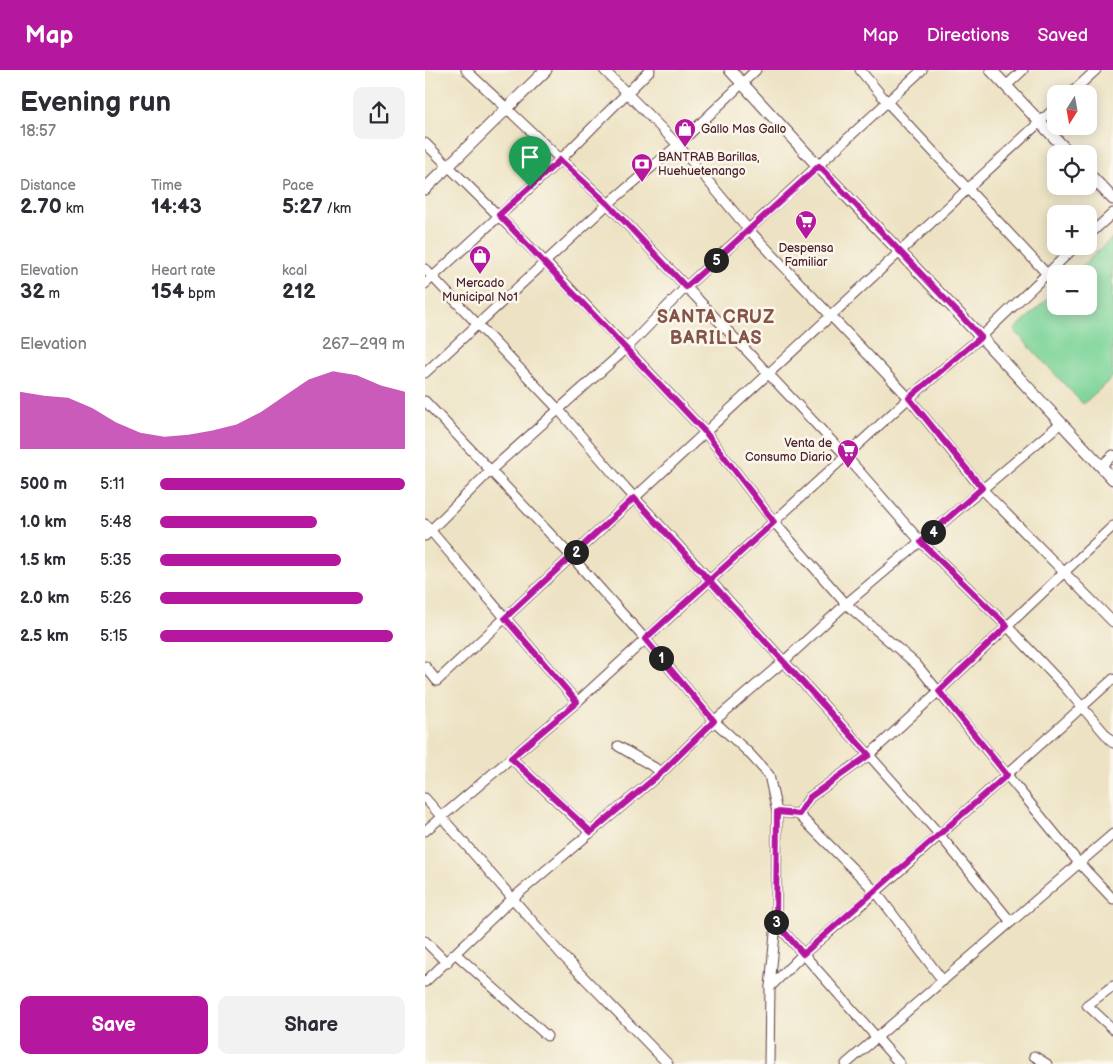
<!DOCTYPE html>
<meta charset="utf-8">
<style>
body{margin:0;font-family:"Balsamiq Sans",sans-serif;background:#f2f2f3;color:#2b2b33;height:100vh;display:flex;flex-direction:column;font-size:19px;white-space:nowrap}
*{box-sizing:border-box;margin:0}
p{font-size:16px;color:#7c7c81}
.icon{flex:none;width:28px;height:28px;fill:none;stroke:currentColor;stroke-width:2;stroke-linecap:round;stroke-linejoin:round}
.map{position:relative;flex:1;overflow:hidden}
.details{display:flex;flex-direction:column;background:#fff;width:425px}
.details>*{flex:none}
.needle{width:32px;rotate:191deg}
.controls{position:absolute;left:622px;top:15px;display:grid;gap:10px}
.controls a{display:grid;place-items:center;width:50px;height:50px;border-radius:10px;background:#fff;box-shadow:0 2px 12px #0003;font-size:25px}
.pin{position:absolute;display:grid;place-items:center;width:42px;height:42px;color:#fff;margin:-51px -21px;border-radius:50% 50% 50% 0;rotate:-45deg;box-shadow:0 0 5px #0007}
.pin .icon{rotate:45deg}
.km{position:absolute;width:25px;height:25px;margin:-12px;border-radius:50%;background:#222;color:#fff;font-size:14px;line-height:25px;text-align:center}
.round{display:grid;place-items:center;flex:none;width:52px;height:52px;border-radius:10px;background:#f2f2f3}
.head{display:flex;align-items:center;justify-content:space-between;height:85px;padding:0 20px}
h1{font-size:28px;font-weight:700;line-height:38px}
.stats{display:grid;grid-template-columns:repeat(3,1fr);gap:8px;height:85px;padding:5px 20px}
.stats div{display:grid;align-content:center}
.stats b{font-size:21px;font-weight:700}
.stats small{font-size:14px;font-weight:400}
.stats p{font-size:14px}
.chart{height:140px;padding:10px 20px}
.chart p{display:flex;justify-content:space-between}
.chart svg{width:100%;height:90px;margin-top:5px;fill:#b5179e;opacity:.7}
.action{display:flex;gap:10px;margin-top:auto;padding:10px 20px}
.action a{flex:1;height:58px;border-radius:10px;background:#b5179e;color:#fff;font-size:20px;font-weight:700;line-height:58px;text-align:center}
.action a+a{background:#f2f2f3;color:#2b2b33}
ul{padding:0 20px;list-style:none;font-size:16px}
li{display:grid;grid-template-columns:80px 60px 1fr;align-items:center;height:38px}
li i{height:12px;border-radius:6px;background:#b5179e}
header{display:flex;align-items:center;gap:30px;box-sizing:border-box;height:70px;padding:0 25px;background:#b5179e;color:#fff}
header strong{font-size:24px}
nav{display:flex;gap:28px;margin-inline-start:auto;font-size:18px}
main{display:flex;flex:1;min-height:0}
.map>svg:first-child{display:block}
.park{fill:#7dd499;stroke:#647a62}
.lines{fill:none;stroke-linecap:round;stroke-linejoin:round}
.minor-casing{stroke:#623c42;stroke-width:11}
.tertiary-casing{stroke:#623c42;stroke-width:13}
.minor{stroke:#fff;stroke-width:9}
.tertiary{stroke:#fff;stroke-width:11}
.route-casing{stroke:#fff;stroke-width:10}
.route{stroke:#b5179e;stroke-width:6}
.labels{text-anchor:middle;dominant-baseline:central;stroke-width:5;stroke-linejoin:round;paint-order:stroke}
.poi-label{font-size:12px;fill:#4a1f2b;stroke:#fbf7ec;text-anchor:start}
.district-label{font-size:18px;font-weight:bold;letter-spacing:1px;fill:#84544b;stroke:#fbf7ec}
</style>
<header>
<strong>Map</strong>
<nav><a>Map</a><a>Directions</a><a>Saved</a></nav>
</header>
<main>
<section class="details">
<div class="head"><div><h1>Evening run</h1><p>18:57</p></div><a class="round"><svg class="icon" aria-label="share" viewBox="0 0 24 24"><path d="M12 15V3M7 8l5-5 5 5M5 13v7h14v-7"/></svg></a></div>
<div class="stats">
<div><p>Distance</p><b>2.70<small> km</small></b></div>
<div><p>Time</p><b>14:43</b></div>
<div><p>Pace</p><b>5:27<small> /km</small></b></div>
</div>
<div class="stats">
<div><p>Elevation</p><b>32<small> m</small></b></div>
<div><p>Heart rate</p><b>154<small> bpm</small></b></div>
<div><p>kcal</p><b>212</b></div>
</div>
<div class="chart"><p><span>Elevation</span>267–299 m</p>
<svg viewBox="0 0 160 44" preserveAspectRatio="none"><path d="M0 44V16L10 18L20 19L30 24L40 31L50 36L60 38L70 37L80 35L90 32L100 26L110 18L120 10L130 6L140 8L150 13L160 16V44z"/></svg>
</div>
<ul>
<li><b>500 m</b>5:11<i style="width:100%"></i></li>
<li><b>1.0 km</b>5:48<i style="width:64%"></i></li>
<li><b>1.5 km</b>5:35<i style="width:74%"></i></li>
<li><b>2.0 km</b>5:26<i style="width:83%"></i></li>
<li><b>2.5 km</b>5:15<i style="width:95%"></i></li>
</ul>
<div class="action"><a>Save</a><a>Share</a></div>
</section>
<div class="map">
<svg width="688" height="994" viewBox="0 0 688 994">
<rect width="100%" height="100%" fill="#fbf7ec"/>
<filter id="ink" filterUnits="userSpaceOnUse"><feTurbulence type="fractalNoise" baseFrequency=".02" numOctaves="2"/><feDisplacementMap in="SourceGraphic" scale="10" xChannelSelector="R" yChannelSelector="G"/><feConvolveMatrix kernelMatrix="1 2 1 2 8 2 1 2 1" color-interpolation-filters="sRGB"/></filter>
<filter id="wash" filterUnits="userSpaceOnUse"><feTurbulence type="fractalNoise" baseFrequency=".0096" numOctaves="4" result="noise"/><feDisplacementMap in="SourceGraphic" scale="20" xChannelSelector="R" yChannelSelector="G"/><feGaussianBlur stdDeviation="1.12" result="paint"/><feColorMatrix in="noise" values="0 0 0 0 0 0 0 0 0 0 0 0 0 0 0 0 0 1.4 0 .05"/><feComposite in="paint" operator="in"/></filter>
<g filter="url(#wash)">
<rect width="100%" height="100%" fill="#ede3c4"/>
<polygon class="park" points="687,168 688,307 658,334 589,260 631,221 631,236 664,236 664,204 649,204"/>
</g>
<g filter="url(#ink)">
<g class="lines">
<g class="minor-casing">
<g id="minor">
<polyline points="41,0 183,134 421,386 496,472 582,556 639,616 688,673"/>
<polyline points="179,0 253,75 324,160 484,328 557,419 688,552"/>
<polyline points="435,0 462,32 621,203"/>
<polyline points="581,16 598,0"/>
<polyline points="645,24 671,0"/>
<polyline points="0,73 121,193 281,363 349,452 421,534 491,594 654,793 688,829"/>
<polyline points="664,165 688,143"/>
<polyline points="0,199 134,340 198,415 444,685 514,764 586,852"/>
<polyline points="0,214 135,90 225,0"/>
<polyline points="0,303 183,134 253,75 331,0"/>
<polyline points="0,331 146,486 220,569 289,651 323,682 344,705 352,742 351,853 345,917 344,994"/>
<polyline points="676,396 688,385"/>
<polyline points="0,454 152,632"/>
<polyline points="0,466 65,401 201,279 261,217 497,0"/>
<polyline points="0,596 12,611 631,37"/>
<polyline points="193,676 237,702"/>
<polyline points="86,688 165,762"/>
<polyline points="0,728 136,884 243,994"/>
<polyline points="352,742 373,744 451,822 518,911"/>
<polyline points="373,744 385,727 444,685 514,621 688,456"/>
<polyline points="0,761 152,632 484,328 556,267 651,176"/>
<polyline points="351,853 475,994"/>
<polyline points="0,871 22,893"/>
<polyline points="31,884 122,966"/>
<polyline points="0,912 87,829 237,702 289,651 359,591 421,534 636,353"/>
<polyline points="688,916 662,935 688,959"/>
<polyline points="345,917 378,884 451,822 688,609"/>
<polyline points="609,986 622,994"/>
<polyline points="421,994 688,764"/>
</g>
</g>
<g class="tertiary-casing">
<g id="tertiary">
<polyline points="305,0 393,96 556,267 688,409"/>
<polyline points="566,0 645,84"/>
<polyline points="664,104 688,129"/>
<polyline points="0,119 121,0"/>
</g>
</g>
<use href="#minor" class="minor"/>
<use href="#tertiary" class="tertiary"/>
</g>
</g>
<g class="lines" filter="url(#ink)">
<g class="route-casing">
<polyline id="route" points="105,117 74,145 281,363 349,452 220,569 289,651 237,702 166,762 86,688 152,632 80,548 209,428 444,685 385,727 374,744 352,742 351,852 378,884 582,705 514,621 582,556 496,472 557,418 484,328 556,267 394,96 261,217 183,134 135,90 105,117"/>
</g>
<use href="#route" class="route"/>
</g>
<defs>
<g id="shop-pin" transform="scale(1.125)"><path d="M0 17L-7.5 6A9.5 9.5 0 1 1 7.5 6Z" fill="#b5179e" stroke="#fbf7ec"/><path d="M-5-2.5h2.3a2.7 3.5 0 0 1 5.4 0H5L5.5 6h-11ZM-1.5-2.5h3a1.5 2.3 0 0 0-3 0Z" fill="#fff"/></g>
<g id="bank-pin" transform="scale(1.125)"><path d="M0 17L-7.5 6A9.5 9.5 0 1 1 7.5 6Z" fill="#b5179e" stroke="#fbf7ec"/><path d="M-6-4H6V4H-6ZM0-2.3a2.3 2.3 0 1 0 0 4.6a2.3 2.3 0 1 0 0-4.6Z" fill="#fff"/></g>
<g id="supermarket-pin" transform="scale(1.125)"><path d="M0 17L-7.5 6A9.5 9.5 0 1 1 7.5 6Z" fill="#b5179e" stroke="#fbf7ec"/><path d="M-6-5.5h2.5l.6 2H6L4.5 2H-2.5L-4.4-4H-6ZM-1.5 3.2a1.3 1.3 0 1 0 .1 0ZM3 3.2a1.3 1.3 0 1 0 .1 0Z" fill="#fff"/></g>
</defs>
<g fill-rule="evenodd">
<use href="#shop-pin" x="260" y="59"/>
<use href="#bank-pin" x="217" y="94"/>
<use href="#supermarket-pin" x="381" y="151"/>
<use href="#shop-pin" x="55" y="186"/>
<use href="#supermarket-pin" x="423" y="380"/>
</g>
<g class="labels">
<g class="poi-label">
<text x="276" y="59">Gallo Mas Gallo</text>
<text x="233" y="87">BANTRAB Barillas,<tspan x="233" dy="14">Huehuetenango</tspan></text>
<text x="381" y="178" text-anchor="middle">Despensa<tspan x="381" dy="14">Familiar</tspan></text>
<text x="55" y="213" text-anchor="middle">Mercado<tspan x="55" dy="14">Municipal No1</tspan></text>
<text x="407" y="373" text-anchor="end">Venta de<tspan x="407" dy="14">Consumo Diario</tspan></text>
</g>
<g class="district-label">
<text x="291" y="247">SANTA CRUZ<tspan x="291" dy="21">BARILLAS</tspan></text>
</g>
</g>
</svg>
<div class="controls">
<a><svg class="needle" viewBox="-14 -14 28 28"><path d="M0-13l5 13h-10z" fill="#e53935"/><path d="M0 13l5-13h-10z" fill="#7c7c81"/></svg></a>
<a><svg class="icon" aria-label="locate" viewBox="0 0 24 24"><circle cx="12" cy="12" r="6"/><path d="M12 2v4M12 18v4M2 12h4M18 12h4"/></svg></a>
<a>+</a>
<a>−</a>
</div>
<div class="pin" style="left:105px;top:117px;background:#1e9e55"><svg class="icon" aria-label="arrive" viewBox="0 0 24 24"><path d="M6 21V4h12l-3 4 3 4H6"/></svg></div>
<b class="km" style="left:236px;top:588px">1</b>
<b class="km" style="left:151px;top:482px">2</b>
<b class="km" style="left:351px;top:852px">3</b>
<b class="km" style="left:508px;top:462px">4</b>
<b class="km" style="left:291px;top:190px">5</b>
</div>
</main>
